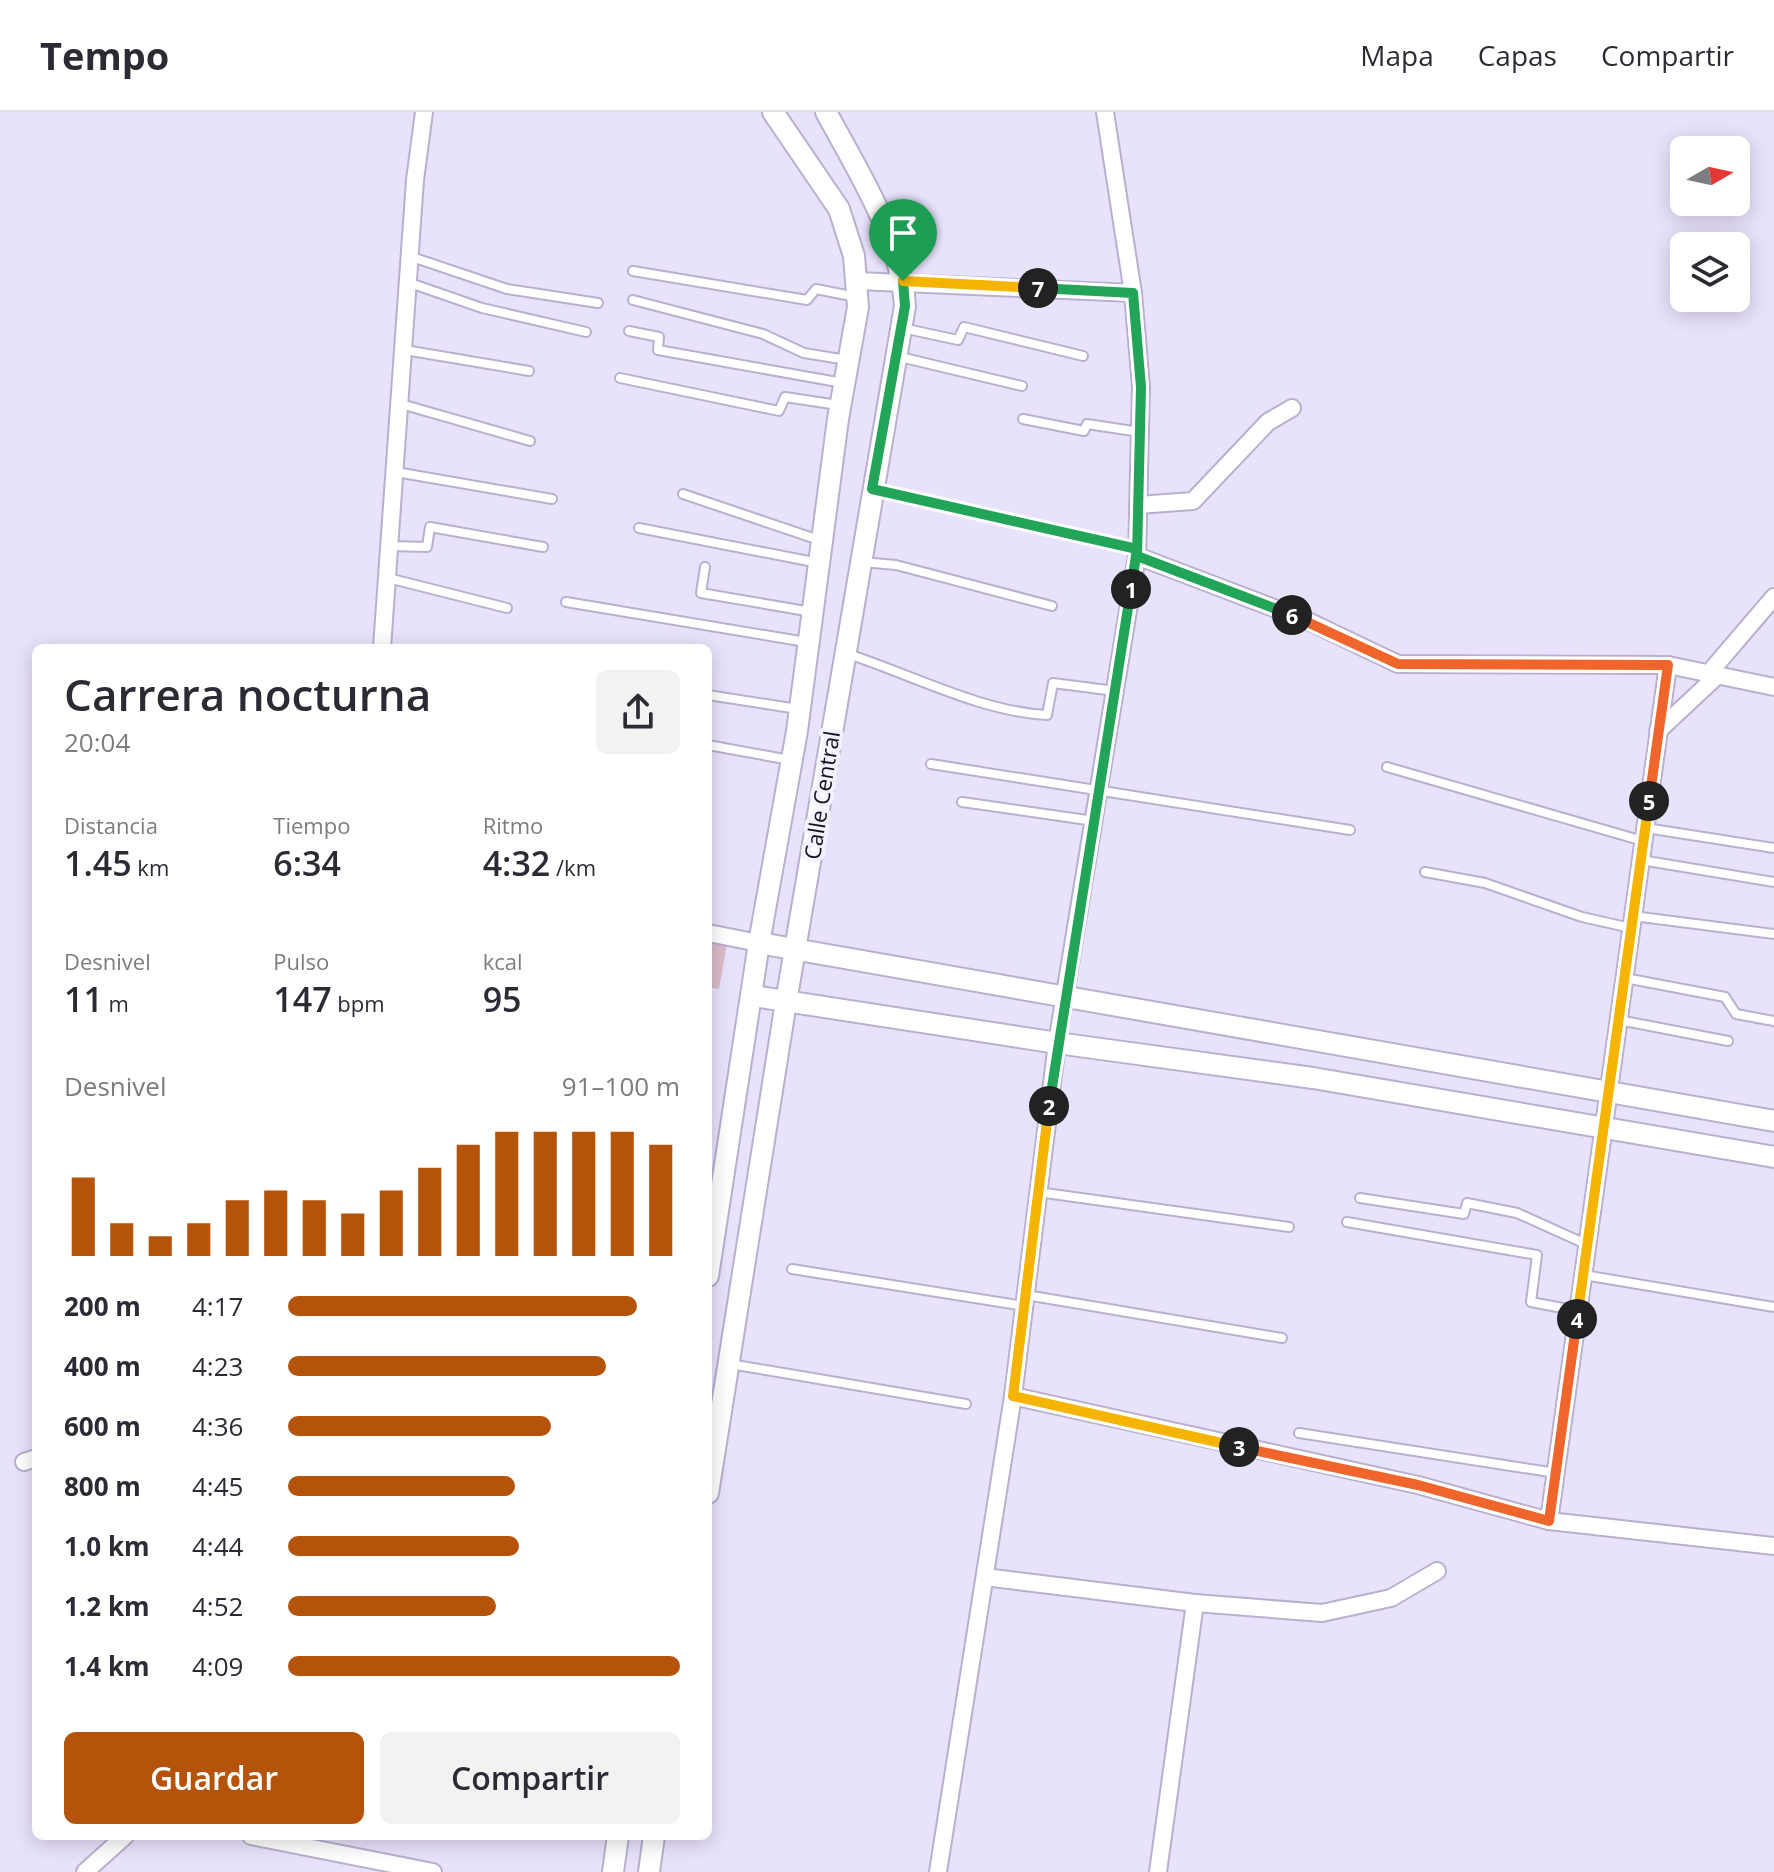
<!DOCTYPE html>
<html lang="es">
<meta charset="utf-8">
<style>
body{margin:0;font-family:"Open Sans",sans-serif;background:#f2f2f3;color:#2b2b33;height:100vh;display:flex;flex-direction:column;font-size:30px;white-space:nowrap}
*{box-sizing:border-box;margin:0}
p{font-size:26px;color:#7c7c81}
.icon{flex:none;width:44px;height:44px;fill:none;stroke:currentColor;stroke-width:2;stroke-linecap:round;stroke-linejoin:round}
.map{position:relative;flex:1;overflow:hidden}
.panel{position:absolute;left:32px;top:532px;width:680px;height:1196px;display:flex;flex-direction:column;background:#fff;border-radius:12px;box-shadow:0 4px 20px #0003}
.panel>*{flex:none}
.needle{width:52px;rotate:81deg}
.controls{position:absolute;left:1670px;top:24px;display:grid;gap:16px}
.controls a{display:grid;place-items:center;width:80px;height:80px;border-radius:12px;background:#fff;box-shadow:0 4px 20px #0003;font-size:40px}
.pin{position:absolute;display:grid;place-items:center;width:68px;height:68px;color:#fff;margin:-82px -34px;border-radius:50% 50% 50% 0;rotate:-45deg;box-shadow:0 0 8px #0007}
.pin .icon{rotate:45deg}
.km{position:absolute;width:40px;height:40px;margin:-20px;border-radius:50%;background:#222;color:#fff;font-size:22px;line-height:40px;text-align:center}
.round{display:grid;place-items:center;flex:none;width:84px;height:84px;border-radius:12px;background:#f2f2f3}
.summary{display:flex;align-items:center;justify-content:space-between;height:136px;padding:0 32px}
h1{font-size:44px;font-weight:600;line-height:60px}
.stats{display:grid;grid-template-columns:repeat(3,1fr);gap:12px;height:136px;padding:8px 32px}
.stats div{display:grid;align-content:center}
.stats b{font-size:34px;font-weight:600}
.stats small{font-size:22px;font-weight:400}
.stats p{font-size:22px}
.chart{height:224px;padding:16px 32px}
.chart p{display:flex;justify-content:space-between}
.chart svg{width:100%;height:144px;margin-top:8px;stroke:#b45309;stroke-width:6}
.cta{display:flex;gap:16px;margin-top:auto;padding:16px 32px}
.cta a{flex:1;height:92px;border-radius:12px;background:#b45309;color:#fff;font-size:32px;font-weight:600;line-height:92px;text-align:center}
.cta a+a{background:#f2f2f3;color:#2b2b33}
ul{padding:0 32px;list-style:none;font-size:26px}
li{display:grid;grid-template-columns:128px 96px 1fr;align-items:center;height:60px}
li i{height:20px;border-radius:10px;background:#b45309}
header{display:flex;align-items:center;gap:48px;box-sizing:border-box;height:112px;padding:0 40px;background:#fff;border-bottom:2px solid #e1e1e2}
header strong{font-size:38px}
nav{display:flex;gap:44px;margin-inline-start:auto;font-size:28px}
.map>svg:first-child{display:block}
.green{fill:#ddbccb}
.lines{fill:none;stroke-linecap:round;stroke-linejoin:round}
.service-casing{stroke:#b9b0cf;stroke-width:12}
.minor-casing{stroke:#b9b0cf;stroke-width:20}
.tertiary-casing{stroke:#b9b0cf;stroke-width:24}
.service{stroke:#fff;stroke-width:8}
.minor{stroke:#fff;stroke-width:16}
.tertiary{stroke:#fff;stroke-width:20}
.split-1-casing{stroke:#fff;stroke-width:16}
.split-2-casing{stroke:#fff;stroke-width:16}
.split-3-casing{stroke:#fff;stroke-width:16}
.split-4-casing{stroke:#fff;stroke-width:16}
.split-5-casing{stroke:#fff;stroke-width:16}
.split-6-casing{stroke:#fff;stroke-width:16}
.split-7-casing{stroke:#fff;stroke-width:16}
.split-8-casing{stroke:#fff;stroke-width:16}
.split-1{stroke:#22a559;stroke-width:10}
.split-2{stroke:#22a559;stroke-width:10}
.split-3{stroke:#f5b400;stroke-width:10}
.split-4{stroke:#f0652b;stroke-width:10}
.split-5{stroke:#f5b400;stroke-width:10}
.split-6{stroke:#f0652b;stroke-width:10}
.split-7{stroke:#22a559;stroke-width:10}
.split-8{stroke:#f5b400;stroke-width:10}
.labels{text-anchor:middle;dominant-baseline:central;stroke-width:8;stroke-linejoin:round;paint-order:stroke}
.street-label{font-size:22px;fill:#15121d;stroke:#f5f2ff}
</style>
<header>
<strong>Tempo</strong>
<nav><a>Mapa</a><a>Capas</a><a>Compartir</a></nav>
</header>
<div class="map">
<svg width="1774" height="1760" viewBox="0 0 1774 1760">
<rect width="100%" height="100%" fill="#e9e2fc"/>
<polygon class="green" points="708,827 727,831 719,877 708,875"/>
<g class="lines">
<g class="service-casing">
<g id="service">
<polyline points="412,145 507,177 598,191"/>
<polyline points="633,159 807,188 816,177 856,185"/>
<polyline points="410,171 482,196 586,220"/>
<polyline points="633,188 763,222 804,241 847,248"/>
<polyline points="902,216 958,228 964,215 1083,244"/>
<polyline points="629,219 659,225 658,238 843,271"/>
<polyline points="405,238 529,259"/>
<polyline points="896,244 1022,274"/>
<polyline points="620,266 779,299 785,285 838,293"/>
<polyline points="401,292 530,329"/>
<polyline points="1023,307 1084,319 1087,312 1140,320"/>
<polyline points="396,360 552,387"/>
<polyline points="873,377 1136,437"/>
<polyline points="683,382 822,429"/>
<polyline points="639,416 819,451"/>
<polyline points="391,434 427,435 430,415 543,435"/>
<polyline points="862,450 896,453 1052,494"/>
<polyline points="705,455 701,481 812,500"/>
<polyline points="388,466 507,496"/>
<polyline points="566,490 806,530"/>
<path d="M845 541C908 561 981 600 1047 603L1053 571 1115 579"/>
<polyline points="708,583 798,597"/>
<polyline points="708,633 790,648"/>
<polyline points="931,652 1350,718"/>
<polyline points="1387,655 1643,729"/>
<polyline points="962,690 1094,709"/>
<polyline points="1646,716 1774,736"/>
<polyline points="1641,748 1774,770"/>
<polyline points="1425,760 1485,771 1582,805 1631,816"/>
<polyline points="1633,804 1774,822"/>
<polyline points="1625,866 1725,885 1736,902 1774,909"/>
<polyline points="1619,908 1728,929"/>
<polyline points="1038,1080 1289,1115"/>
<polyline points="1360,1086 1464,1102 1467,1091 1517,1101 1588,1133"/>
<polyline points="1347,1110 1537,1143 1531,1190 1578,1199"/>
<polyline points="792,1157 1024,1194"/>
<polyline points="1584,1163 1774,1195"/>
<polyline points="1026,1183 1282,1226"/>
<polyline points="730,1252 966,1292"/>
<polyline points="1299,1321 1556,1361"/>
</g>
</g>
<g class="minor-casing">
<g id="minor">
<polyline points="858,169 1133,181"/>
<polyline points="1138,393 1193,389 1268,310 1292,296"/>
<polyline points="1137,444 1308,509 1398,552 1668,553 1774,575"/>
<polyline points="382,536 415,68 424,0"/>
<polyline points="1709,561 1774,485"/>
<polyline points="1658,619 1718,563"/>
<polyline points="708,821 759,831"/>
<polyline points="1013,1284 1418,1373 1549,1409 1774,1434"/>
<polyline points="24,1350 36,1346"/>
<polyline points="1549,1409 1668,553"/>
<polyline points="985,1465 1195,1491 1322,1501 1391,1486 1437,1459"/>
<polyline points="251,1724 433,1760"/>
<polyline points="85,1760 125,1724"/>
<polyline points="938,1760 1013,1284 1057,931 1137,444 1141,275 1133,181 1105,0"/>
<polyline points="1158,1760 1195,1491"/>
</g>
</g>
<g class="tertiary-casing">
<g id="tertiary">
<polyline points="759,831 1774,1009"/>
<polyline points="753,884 1057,931 1313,966 1774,1045"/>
<polyline points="708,1164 759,831 797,619 838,307 858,195 854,144 839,97 773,0"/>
<path d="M708 1381 786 890 905 194C901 126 858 59 826 0"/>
<polyline points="613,1760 618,1724"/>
<polyline points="649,1760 654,1724"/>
</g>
</g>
<use href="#service" class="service"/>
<use href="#minor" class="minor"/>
<use href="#tertiary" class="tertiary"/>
</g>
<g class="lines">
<g class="split-1-casing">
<polyline id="split-1" points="903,169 905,194 872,377 1137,437 1131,477"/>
</g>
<g class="split-2-casing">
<polyline id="split-2" points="1049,994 1131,477"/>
</g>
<g class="split-3-casing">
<polyline id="split-3" points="1049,994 1013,1284 1239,1335"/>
</g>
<g class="split-4-casing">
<polyline id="split-4" points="1239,1335 1418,1373 1549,1409 1577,1207"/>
</g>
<g class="split-5-casing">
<polyline id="split-5" points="1577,1207 1649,689"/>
</g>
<g class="split-6-casing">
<polyline id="split-6" points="1292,503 1398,552 1668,553 1649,689"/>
</g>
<g class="split-7-casing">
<polyline id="split-7" points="1038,176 1133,181 1141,275 1137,444 1292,503"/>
</g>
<g class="split-8-casing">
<polyline id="split-8" points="903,169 1038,176"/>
</g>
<use href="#split-1" class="split-1"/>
<use href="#split-2" class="split-2"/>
<use href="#split-3" class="split-3"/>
<use href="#split-4" class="split-4"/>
<use href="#split-5" class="split-5"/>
<use href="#split-6" class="split-6"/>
<use href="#split-7" class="split-7"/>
<use href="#split-8" class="split-8"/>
</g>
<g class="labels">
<g class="street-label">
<text transform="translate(821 683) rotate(-81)">Calle Central</text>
</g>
</g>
</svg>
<div class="controls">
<a><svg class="needle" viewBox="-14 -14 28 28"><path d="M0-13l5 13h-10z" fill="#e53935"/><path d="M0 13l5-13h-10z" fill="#7c7c81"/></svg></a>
<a><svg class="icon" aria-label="layers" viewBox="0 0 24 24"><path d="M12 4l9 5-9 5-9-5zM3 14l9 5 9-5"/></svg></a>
</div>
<div class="pin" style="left:903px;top:169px;background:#1e9e55"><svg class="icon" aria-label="arrive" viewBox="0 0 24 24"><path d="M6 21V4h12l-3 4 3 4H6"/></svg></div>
<b class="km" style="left:1131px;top:477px">1</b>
<b class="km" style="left:1049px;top:994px">2</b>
<b class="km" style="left:1239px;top:1335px">3</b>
<b class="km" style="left:1577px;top:1207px">4</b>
<b class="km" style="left:1649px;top:689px">5</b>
<b class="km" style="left:1292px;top:503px">6</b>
<b class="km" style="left:1038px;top:176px">7</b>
<section class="panel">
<div class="summary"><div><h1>Carrera nocturna</h1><p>20:04</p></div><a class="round"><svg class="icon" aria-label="share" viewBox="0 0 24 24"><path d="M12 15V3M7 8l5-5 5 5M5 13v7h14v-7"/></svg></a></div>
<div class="stats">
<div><p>Distancia</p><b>1.45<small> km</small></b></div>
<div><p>Tiempo</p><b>6:34</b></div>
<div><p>Ritmo</p><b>4:32<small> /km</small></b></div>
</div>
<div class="stats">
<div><p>Desnivel</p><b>11<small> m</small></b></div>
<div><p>Pulso</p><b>147<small> bpm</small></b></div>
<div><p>kcal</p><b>95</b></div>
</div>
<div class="chart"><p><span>Desnivel</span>91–100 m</p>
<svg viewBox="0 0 160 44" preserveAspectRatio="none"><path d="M5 44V20M15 44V34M25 44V38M35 44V34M45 44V27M55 44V24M65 44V27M75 44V31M85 44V24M95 44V17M105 44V10M115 44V6M125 44V6M135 44V6M145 44V6M155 44V10"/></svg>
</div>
<ul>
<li><b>200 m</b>4:17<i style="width:89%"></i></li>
<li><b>400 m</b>4:23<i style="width:81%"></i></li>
<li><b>600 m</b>4:36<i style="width:67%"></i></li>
<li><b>800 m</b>4:45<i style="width:58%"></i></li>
<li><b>1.0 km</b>4:44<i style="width:59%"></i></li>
<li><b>1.2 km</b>4:52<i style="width:53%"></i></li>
<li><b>1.4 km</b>4:09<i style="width:100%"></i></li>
</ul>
<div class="cta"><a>Guardar</a><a>Compartir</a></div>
</section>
</div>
